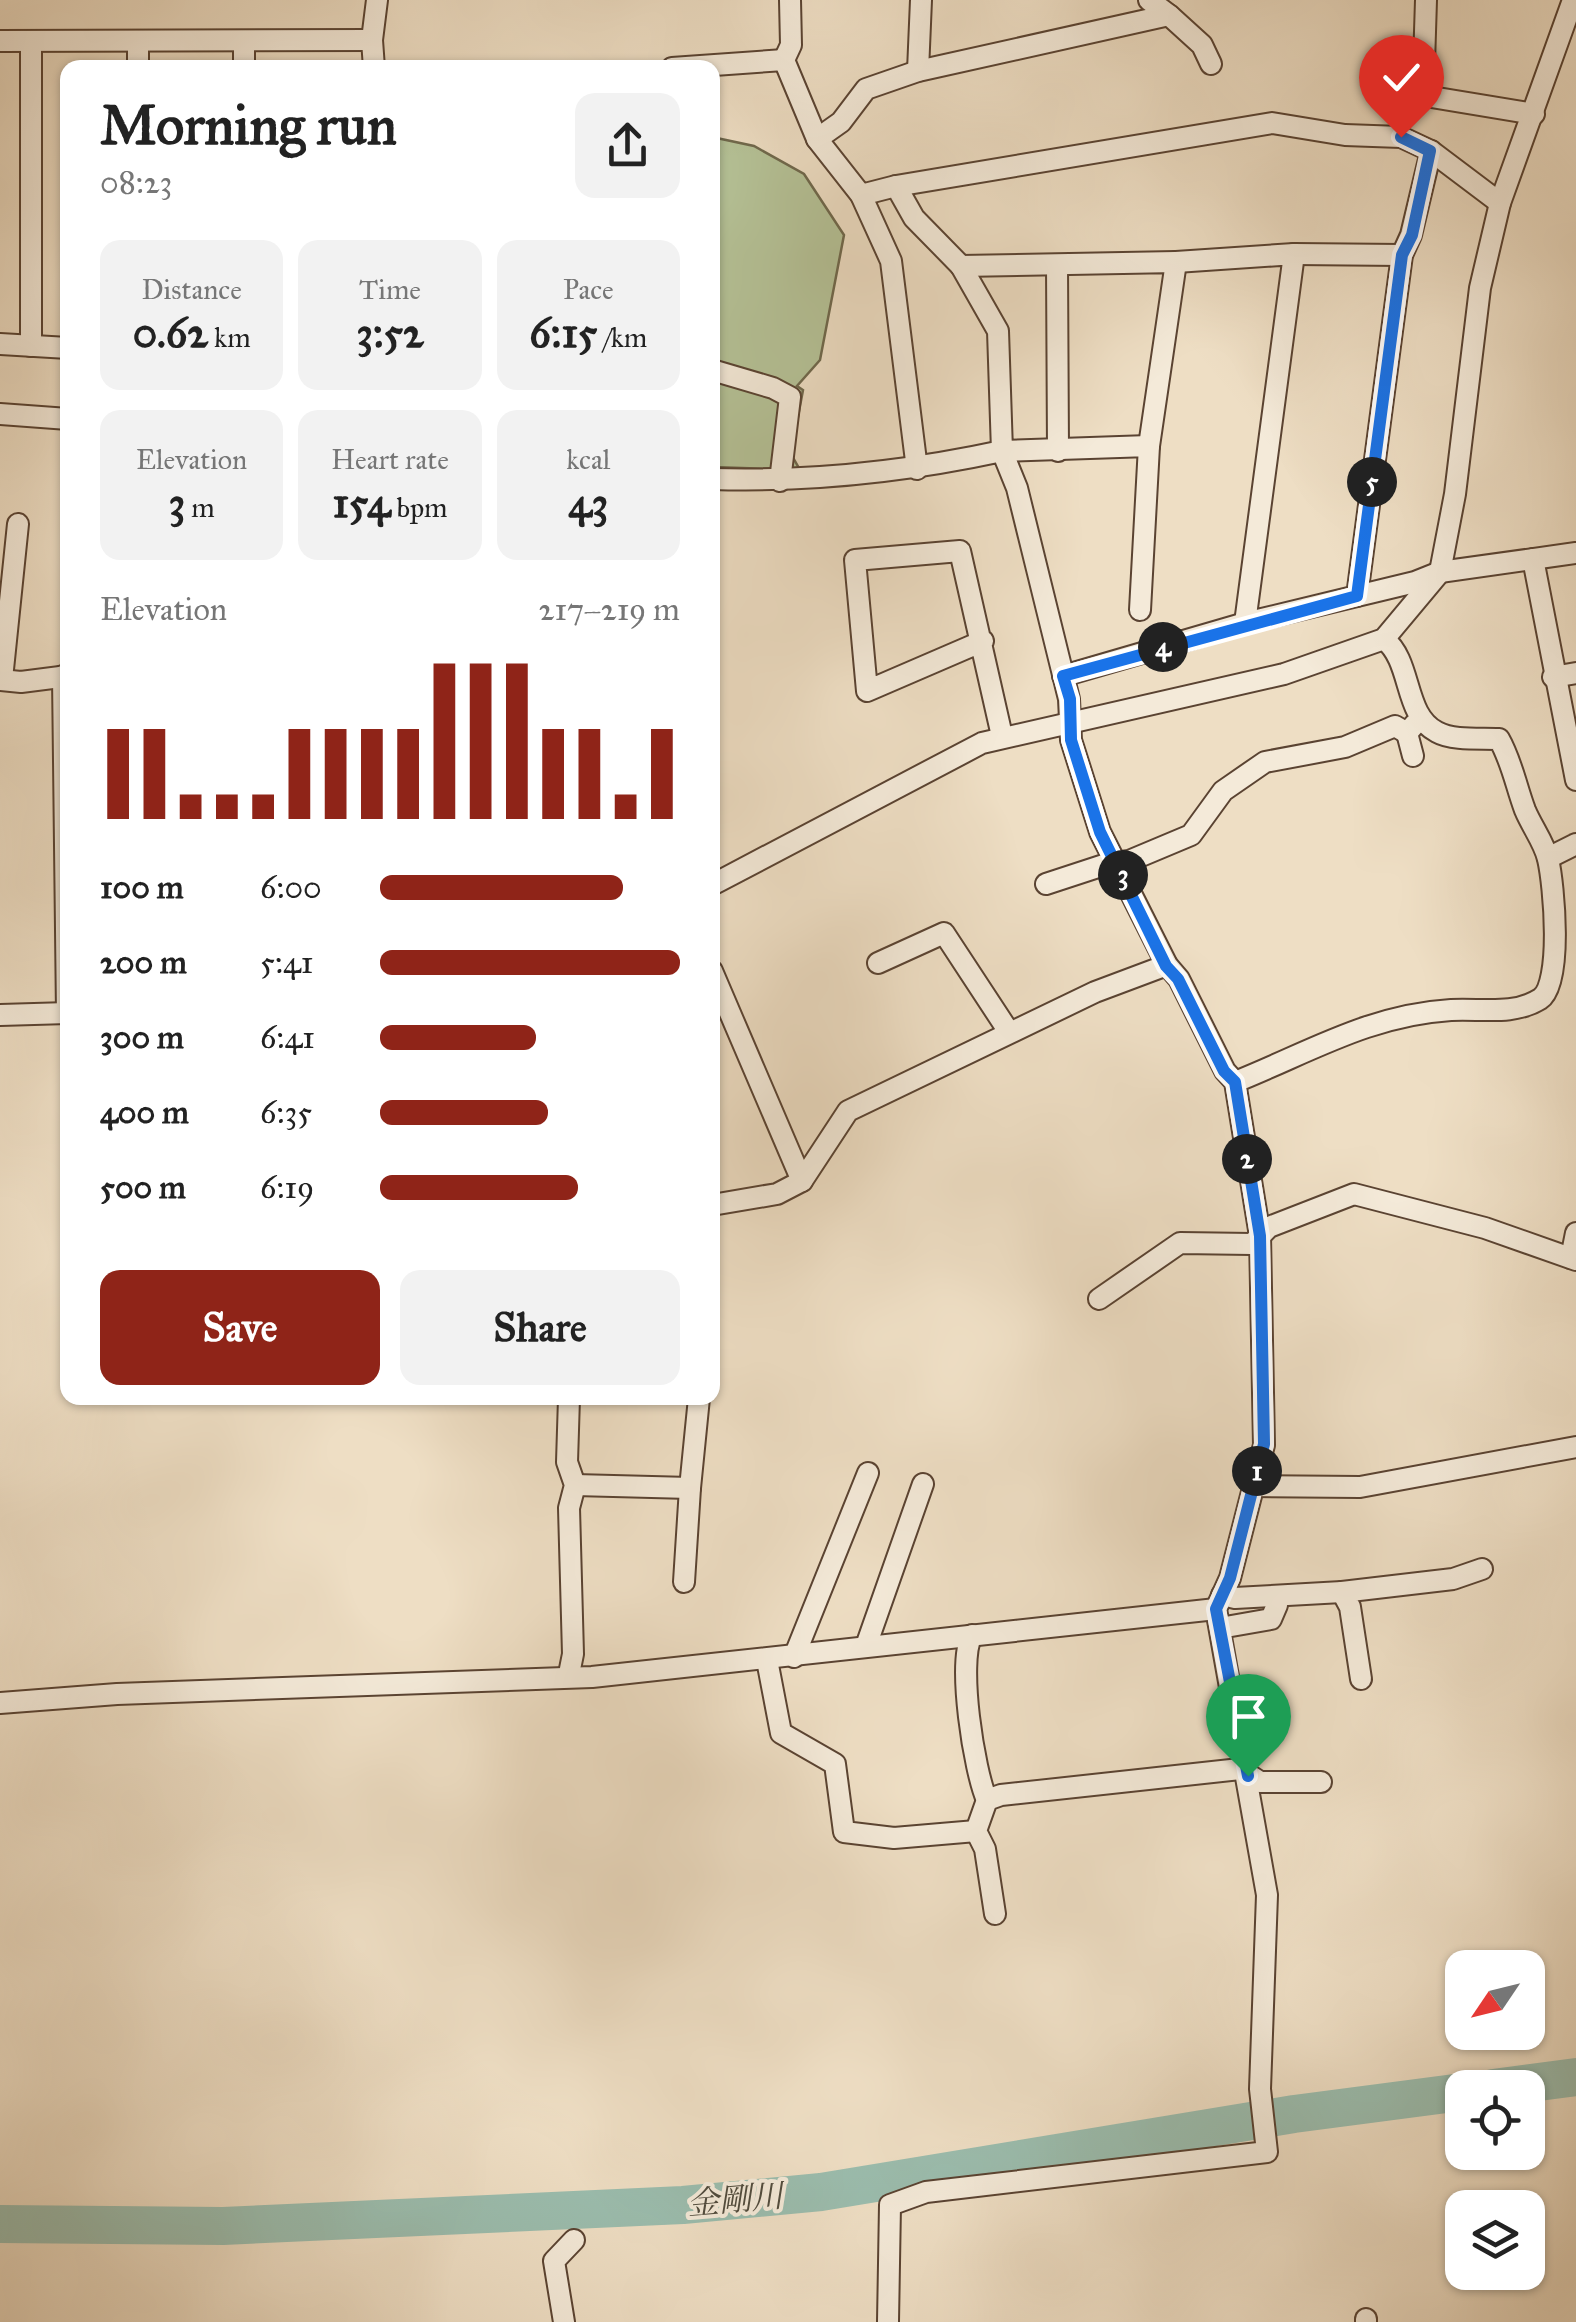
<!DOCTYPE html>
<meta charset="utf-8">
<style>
body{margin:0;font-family:"IM FELL Great Primer","Noto Serif JP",serif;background:#f2f2f2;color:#222;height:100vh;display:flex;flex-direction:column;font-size:38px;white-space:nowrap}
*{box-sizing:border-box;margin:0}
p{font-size:32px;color:#767676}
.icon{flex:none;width:55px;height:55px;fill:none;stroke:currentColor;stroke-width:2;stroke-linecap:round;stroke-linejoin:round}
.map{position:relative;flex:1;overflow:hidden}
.details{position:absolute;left:60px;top:60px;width:660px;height:1345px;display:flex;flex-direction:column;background:#fff;border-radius:20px;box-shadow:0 2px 8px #0004}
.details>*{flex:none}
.needle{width:65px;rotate:235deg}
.fabs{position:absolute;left:1445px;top:1950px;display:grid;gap:20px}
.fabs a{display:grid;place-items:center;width:100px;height:100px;border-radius:20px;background:#fff;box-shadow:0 2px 8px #0004;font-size:50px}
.pin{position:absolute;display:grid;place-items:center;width:85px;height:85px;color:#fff;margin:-102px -42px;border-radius:50% 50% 50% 0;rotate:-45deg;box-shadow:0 0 10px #0007}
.pin .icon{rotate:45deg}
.km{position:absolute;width:50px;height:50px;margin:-25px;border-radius:50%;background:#222;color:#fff;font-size:28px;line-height:50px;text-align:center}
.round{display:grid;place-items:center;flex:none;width:105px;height:105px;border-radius:20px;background:#f2f2f2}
.headline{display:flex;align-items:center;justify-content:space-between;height:170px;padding:0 40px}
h1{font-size:55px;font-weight:800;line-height:75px}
.stats{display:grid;grid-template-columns:repeat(3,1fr);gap:15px;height:170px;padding:10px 40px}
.stats div{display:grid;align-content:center;border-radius:20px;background:#f2f2f2;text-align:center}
.stats b{font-size:42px;font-weight:800}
.stats small{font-size:28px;font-weight:400}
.stats p{font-size:28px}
.chart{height:280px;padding:20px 40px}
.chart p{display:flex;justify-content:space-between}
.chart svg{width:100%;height:180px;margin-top:10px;stroke:#8f2418;stroke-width:6}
.button{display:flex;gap:20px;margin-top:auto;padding:20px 40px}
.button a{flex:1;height:115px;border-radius:20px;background:#8f2418;color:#fff;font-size:40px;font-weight:800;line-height:115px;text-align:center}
.button a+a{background:#f2f2f2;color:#222}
ul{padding:0 40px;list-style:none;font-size:32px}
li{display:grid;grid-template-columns:160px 120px 1fr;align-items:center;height:75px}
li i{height:25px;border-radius:12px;background:#8f2418}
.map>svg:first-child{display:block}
.green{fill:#b5c297;stroke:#6f684c;stroke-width:2.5}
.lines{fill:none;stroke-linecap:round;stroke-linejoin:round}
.river{stroke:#9bbdae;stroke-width:38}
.minor-casing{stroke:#5a4332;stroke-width:24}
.minor{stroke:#f4ead9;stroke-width:20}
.route-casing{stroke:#fff;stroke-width:20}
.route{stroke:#1a73e8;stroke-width:12}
.labels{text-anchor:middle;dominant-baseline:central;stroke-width:8;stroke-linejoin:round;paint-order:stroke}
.water-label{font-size:32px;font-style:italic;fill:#514c3e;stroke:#f4ead9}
</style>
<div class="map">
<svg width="1576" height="2322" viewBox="0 0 1576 2322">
<rect width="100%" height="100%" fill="#eedec4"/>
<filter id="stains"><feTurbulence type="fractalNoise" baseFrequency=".002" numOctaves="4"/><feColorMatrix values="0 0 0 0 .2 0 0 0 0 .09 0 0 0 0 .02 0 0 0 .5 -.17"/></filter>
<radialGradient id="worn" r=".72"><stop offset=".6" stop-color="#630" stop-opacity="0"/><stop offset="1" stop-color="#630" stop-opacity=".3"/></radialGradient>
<polygon class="green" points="712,137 754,146 804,174 844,235 820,360 797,386 803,390 791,454 800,470 713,467"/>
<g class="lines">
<g class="river">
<polyline points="1493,2088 1576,2077"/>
<polyline points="0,2224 223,2226 683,2205 821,2192 1294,2114 1462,2092"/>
</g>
<g class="minor-casing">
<g id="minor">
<polyline points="1169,15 1202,45 1211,64"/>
<polyline points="0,41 372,40"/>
<polyline points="31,41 31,346"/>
<polyline points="138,41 138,68"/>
<polyline points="784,60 817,139 861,195 891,261 917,469"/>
<polyline points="784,60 791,45 790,0"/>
<polyline points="244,68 244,41"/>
<polyline points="374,68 372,40 377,0"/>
<polyline points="672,68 784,60"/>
<polyline points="918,71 921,0"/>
<polyline points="1383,89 1534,114"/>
<polyline points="1423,95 1426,0"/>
<polyline points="817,139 841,122 866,89 918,71 1169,15 1149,0"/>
<polyline points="896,186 1272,123 1345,135 1401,137 1431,151 1500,203"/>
<polyline points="861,195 896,186 914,218 961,266 1176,262 1149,446"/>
<polyline points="1294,254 1402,255"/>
<polyline points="1176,262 1294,254 1245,623 1415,582 1440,572 1576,553"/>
<polyline points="1057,265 1058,451"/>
<polyline points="961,266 998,331 1002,451 1149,446 1140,610"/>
<polyline points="0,344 68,348"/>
<polyline points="712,370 773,388 790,397 780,481"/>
<polyline points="0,414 68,419"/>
<path d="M712 479C811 482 905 472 1002 451L1017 488 1069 699 1071 740 1100 832 1167 965 1179 979 1225 1071 1235 1082 1260 1236 1264 1445 1230 1578 1216 1609 1267 1895 1260 2089 1267 2152 926 2192 890 2205 888 2322"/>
<polyline points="1533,559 1576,780"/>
<polyline points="1357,596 1402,255 1411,235 1431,151"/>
<polyline points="983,641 867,691 855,560 960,551 1002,736"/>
<polyline points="63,676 67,1013"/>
<polyline points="1063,676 1245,623"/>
<polyline points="1553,677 1576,673"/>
<polyline points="2,679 18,524"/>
<polyline points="0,680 21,682 68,676"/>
<polyline points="1413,756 1407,733 1415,724"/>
<polyline points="1548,858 1576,844"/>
<polyline points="1046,884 1107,864 1129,861 1191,835 1223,791 1265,762 1345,747 1395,726 1407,733"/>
<polyline points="712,885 982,743 1284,674 1384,639 1440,572 1455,494 1480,288 1500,203 1573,0"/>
<polyline points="878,963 944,933 1009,1032"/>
<polyline points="712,971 802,1181"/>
<polyline points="0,1015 68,1013"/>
<path d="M1235 1082C1308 1053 1369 1015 1451 1010 1480 1008 1513 1016 1540 999 1563 984 1554 885 1548 859 1544 842 1532 827 1525 810 1516 786 1512 762 1499 739 1481 738 1453 741 1437 732 1403 715 1413 662 1384 639"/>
<polyline points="712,1205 777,1194 802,1181 848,1111 1095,992 1167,965"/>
<polyline points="1571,1258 1576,1233"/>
<polyline points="1099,1299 1180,1243 1252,1244 1269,1227 1354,1194 1485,1228 1576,1260"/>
<polyline points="575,1485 690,1488 699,1398"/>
<polyline points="1253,1486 1360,1487 1576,1447"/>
<polyline points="684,1582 690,1488"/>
<polyline points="1222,1595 1235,1598 1342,1592"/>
<polyline points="1220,1628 1271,1619 1277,1605 1276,1597"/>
<path d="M972 1635C957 1662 974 1771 987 1800"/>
<polyline points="866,1646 923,1484"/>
<polyline points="794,1657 868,1473"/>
<polyline points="767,1660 781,1733 835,1764 844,1832 894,1838 976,1831"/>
<polyline points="569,1674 573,1654 569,1508 575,1485 567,1462 569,1398"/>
<polyline points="1361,1679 1350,1607 1342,1592 1453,1579 1482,1569"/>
<polyline points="0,1703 117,1694 592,1677 1216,1609"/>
<polyline points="995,1914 985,1849 976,1831 987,1800 1001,1795 1240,1769 1260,1782 1321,1782"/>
<polyline points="1366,2319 1366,2322"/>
<polyline points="564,2322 554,2261 574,2240"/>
</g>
</g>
<use href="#minor" class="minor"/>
</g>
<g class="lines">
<g class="route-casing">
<polyline id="route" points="1248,1776 1216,1609 1230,1578 1264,1444 1260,1236 1235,1082 1224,1071 1178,979 1166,966 1100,832 1071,740 1070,699 1063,676 1357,596 1402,255 1412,235 1430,151 1401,137"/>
</g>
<use href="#route" class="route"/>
</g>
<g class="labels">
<g class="water-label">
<text transform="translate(735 2200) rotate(-5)">金剛川</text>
</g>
</g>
<rect width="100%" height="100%" filter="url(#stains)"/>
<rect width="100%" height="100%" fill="url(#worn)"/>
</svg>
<div class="fabs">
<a><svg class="needle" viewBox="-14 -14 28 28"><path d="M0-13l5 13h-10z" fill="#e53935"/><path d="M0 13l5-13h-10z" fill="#767676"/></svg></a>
<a><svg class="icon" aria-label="locate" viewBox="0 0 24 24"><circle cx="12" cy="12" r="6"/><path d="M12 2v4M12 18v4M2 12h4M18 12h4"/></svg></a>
<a><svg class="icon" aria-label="layers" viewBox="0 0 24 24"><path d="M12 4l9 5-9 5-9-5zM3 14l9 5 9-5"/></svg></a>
</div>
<div class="pin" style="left:1248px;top:1776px;background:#1e9e55"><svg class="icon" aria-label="arrive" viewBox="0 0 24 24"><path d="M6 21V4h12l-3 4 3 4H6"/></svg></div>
<div class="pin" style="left:1401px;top:137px;background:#d93025"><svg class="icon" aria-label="check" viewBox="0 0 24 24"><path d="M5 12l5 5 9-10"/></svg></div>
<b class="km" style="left:1257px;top:1471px">1</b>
<b class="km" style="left:1247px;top:1159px">2</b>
<b class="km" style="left:1123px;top:875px">3</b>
<b class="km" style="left:1163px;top:647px">4</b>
<b class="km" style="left:1372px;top:482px">5</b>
<section class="details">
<div class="headline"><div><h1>Morning run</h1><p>08:23</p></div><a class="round"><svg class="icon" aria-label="share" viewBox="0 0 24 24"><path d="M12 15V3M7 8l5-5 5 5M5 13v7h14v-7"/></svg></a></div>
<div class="stats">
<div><p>Distance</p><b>0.62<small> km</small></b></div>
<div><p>Time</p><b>3:52</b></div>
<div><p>Pace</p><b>6:15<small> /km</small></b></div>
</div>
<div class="stats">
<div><p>Elevation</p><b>3<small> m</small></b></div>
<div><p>Heart rate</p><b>154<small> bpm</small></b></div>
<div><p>kcal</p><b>43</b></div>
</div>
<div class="chart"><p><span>Elevation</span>217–219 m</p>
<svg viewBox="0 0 160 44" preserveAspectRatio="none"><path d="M5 44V22M15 44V22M25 44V38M35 44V38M45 44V38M55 44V22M65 44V22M75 44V22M85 44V22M95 44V6M105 44V6M115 44V6M125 44V22M135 44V22M145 44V38M155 44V22"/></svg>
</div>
<ul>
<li><b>100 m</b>6:00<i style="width:81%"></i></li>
<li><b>200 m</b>5:41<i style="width:100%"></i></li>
<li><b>300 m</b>6:41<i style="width:52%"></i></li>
<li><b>400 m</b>6:35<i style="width:56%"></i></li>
<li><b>500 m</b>6:19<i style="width:66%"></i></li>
</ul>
<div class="button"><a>Save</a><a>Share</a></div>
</section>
</div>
